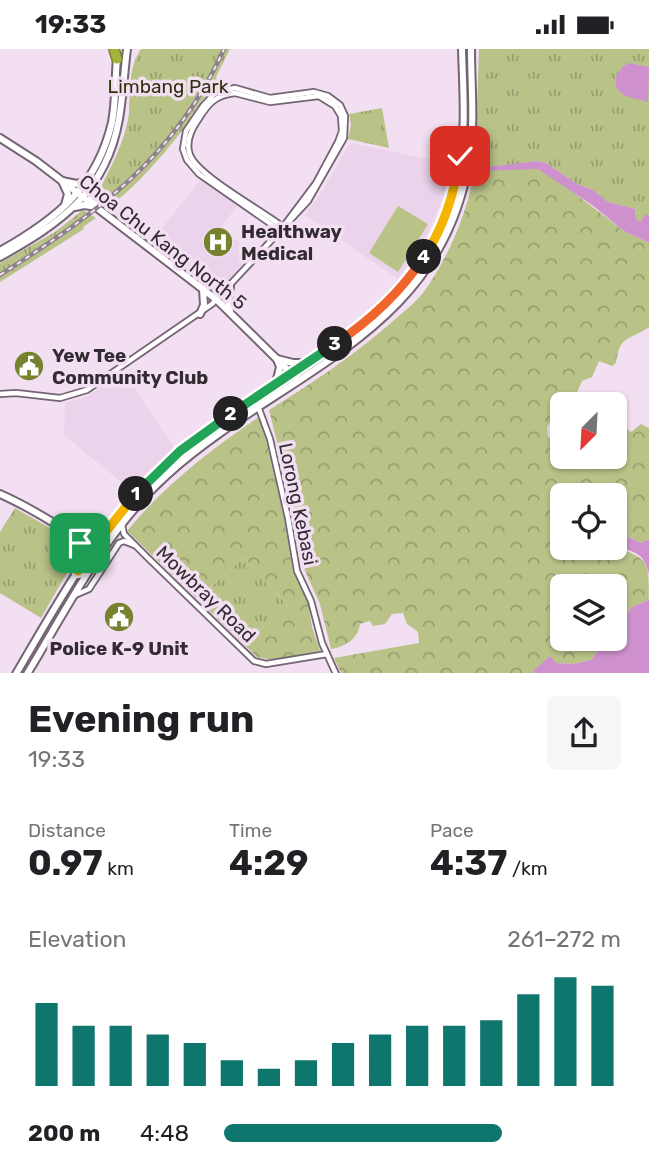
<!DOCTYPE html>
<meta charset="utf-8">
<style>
body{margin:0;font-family:Rubik,sans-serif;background:#f6f6f6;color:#202124;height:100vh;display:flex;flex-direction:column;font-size:26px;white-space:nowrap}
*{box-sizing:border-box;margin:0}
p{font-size:23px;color:#757577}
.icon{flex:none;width:38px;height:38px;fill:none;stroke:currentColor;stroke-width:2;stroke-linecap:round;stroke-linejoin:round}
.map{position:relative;height:624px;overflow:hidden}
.sheet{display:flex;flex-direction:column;background:#fff;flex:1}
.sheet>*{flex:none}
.needle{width:46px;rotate:204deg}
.buttons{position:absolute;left:550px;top:343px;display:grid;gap:14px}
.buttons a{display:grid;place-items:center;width:77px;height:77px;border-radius:10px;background:#fff;box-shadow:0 2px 5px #0004;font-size:35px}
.pin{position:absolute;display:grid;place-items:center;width:60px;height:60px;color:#fff;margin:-30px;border-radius:14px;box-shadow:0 4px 10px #0006}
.km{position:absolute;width:35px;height:35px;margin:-18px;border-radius:50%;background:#222;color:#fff;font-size:19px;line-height:35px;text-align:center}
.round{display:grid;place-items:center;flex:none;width:74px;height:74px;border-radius:10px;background:#f6f6f6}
.headline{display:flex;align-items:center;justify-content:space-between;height:119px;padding:0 28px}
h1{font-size:38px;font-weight:700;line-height:52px}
.figures{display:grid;grid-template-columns:repeat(3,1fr);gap:10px;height:119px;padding:7px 28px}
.figures div{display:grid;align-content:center}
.figures b{font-size:35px;font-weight:700}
.figures small{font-size:19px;font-weight:400}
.figures p{font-size:19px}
.chart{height:196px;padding:14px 28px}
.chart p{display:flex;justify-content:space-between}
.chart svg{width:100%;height:126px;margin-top:7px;stroke:#0f766e;stroke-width:6}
ul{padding:0 28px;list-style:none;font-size:23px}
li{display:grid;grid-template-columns:112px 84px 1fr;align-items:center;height:52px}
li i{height:18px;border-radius:9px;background:#0f766e}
.status{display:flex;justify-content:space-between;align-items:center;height:49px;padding:0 35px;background:#fff;direction:ltr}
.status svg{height:19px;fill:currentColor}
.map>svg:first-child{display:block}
.built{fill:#ebd3eb}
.grass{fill:url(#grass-tufts)}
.forest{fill:url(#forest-crowns);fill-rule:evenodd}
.pitch{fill:#b9c388}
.water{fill:#ce91ce}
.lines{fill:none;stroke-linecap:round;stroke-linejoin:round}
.minor-casing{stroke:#746474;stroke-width:8}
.tertiary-casing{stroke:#746474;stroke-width:10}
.secondary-casing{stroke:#746474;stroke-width:10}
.motorway-casing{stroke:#7b8337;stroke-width:12}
.minor{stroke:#fff;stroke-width:4.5}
.tertiary{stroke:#fff;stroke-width:6}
.secondary{stroke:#fff;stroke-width:6}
.motorway{stroke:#a3b23a;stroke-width:9}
.rail-casing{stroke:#8d818c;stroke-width:4.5}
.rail{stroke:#f2dff1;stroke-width:2;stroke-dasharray:5;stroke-linecap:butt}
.split-1-casing{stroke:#fff;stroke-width:14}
.split-2-casing{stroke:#fff;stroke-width:14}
.split-3-casing{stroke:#fff;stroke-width:14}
.split-4-casing{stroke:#fff;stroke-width:14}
.split-5-casing{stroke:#fff;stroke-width:14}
.split-1{stroke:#f5b400;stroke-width:9}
.split-2{stroke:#22a559;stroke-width:9}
.split-3{stroke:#22a559;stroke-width:9}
.split-4{stroke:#f0652b;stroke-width:9}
.split-5{stroke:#f5b400;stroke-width:9}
.labels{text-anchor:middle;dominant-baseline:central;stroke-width:7;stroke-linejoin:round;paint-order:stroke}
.park-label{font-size:19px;fill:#2d320e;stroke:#f2dff1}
.poi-label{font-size:19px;font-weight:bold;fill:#322b31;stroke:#f2dff1;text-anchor:start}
.street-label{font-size:19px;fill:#322b31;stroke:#f2dff1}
</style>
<div class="status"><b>19:33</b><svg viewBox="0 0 49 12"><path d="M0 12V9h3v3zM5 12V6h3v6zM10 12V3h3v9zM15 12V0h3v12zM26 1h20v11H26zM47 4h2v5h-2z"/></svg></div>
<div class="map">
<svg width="649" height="625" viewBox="0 0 649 625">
<defs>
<pattern id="grass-tufts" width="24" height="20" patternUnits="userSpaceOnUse" patternTransform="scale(1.75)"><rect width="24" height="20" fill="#b9c388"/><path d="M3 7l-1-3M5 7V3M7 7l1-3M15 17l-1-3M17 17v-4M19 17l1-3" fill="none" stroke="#979f70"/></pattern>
<pattern id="forest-crowns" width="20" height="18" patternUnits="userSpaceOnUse" patternTransform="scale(1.75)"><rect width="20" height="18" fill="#b9c388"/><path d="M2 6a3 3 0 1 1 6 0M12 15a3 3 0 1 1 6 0" fill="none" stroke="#979f70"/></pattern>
</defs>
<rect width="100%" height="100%" fill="#f2dff1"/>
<g class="built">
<polygon points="352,94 432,111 451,118 443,148 429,181 398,230 305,166 323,141 347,99"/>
<polygon points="201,130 238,156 221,178 252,205 228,233 218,237 207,234 152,192"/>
<polygon points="124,323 174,398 130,440 64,386 65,354 88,347"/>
</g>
<g class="grass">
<path d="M141 0H230L216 28 219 38C200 47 193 66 181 83 160 110 136 137 109 158L97 146C109 122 126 91 129 64 130 45 128 18 141 0Z"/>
<polygon points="479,0 649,0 649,167 645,166 642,174 636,170 635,160 607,153 593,141 577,135 546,114 536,112 475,121"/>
<polygon points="382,59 389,99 348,90 351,76 349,65"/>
<polygon points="83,161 96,169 83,178 84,180 0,233 0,214 55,183"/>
<polygon points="15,459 64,487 77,499 75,510 41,569 0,544 0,483"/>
<polygon points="244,508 288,557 254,587 210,538"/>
</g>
<g class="forest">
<path d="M533 118 552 127 624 182 649 194V278C629 292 620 285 616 314L612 317 599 312 592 328 582 332 572 355H562V363H555L547 378 548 388 562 394V408H614V370L631 383 641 375 649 379V490L641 494 614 481V446H562V499H578L589 507 593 499H614V496C649 512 649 510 649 551L632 558 614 586V537H562V590H610L603 594 591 611 573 615 556 614 533 622 534 624H341L334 609 419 594 418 583 407 575 403 564 392 565 385 575 373 577 370 572 360 575C358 590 345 598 331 600L320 555 305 522 294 461 269 361C312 334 353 307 392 273 402 264 414 255 423 244 449 208 467 164 475 121Z"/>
<path d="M259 368 266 391 284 469 293 523 308 553 312 578 320 602 272 611 257 608 127 482C165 436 210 401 259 368ZM244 508 288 557 254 587 210 538Z"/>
</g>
<polygon class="pitch" points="398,157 428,175 398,223 369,204"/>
<g class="water">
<path d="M629 14 649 18 648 53C640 50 625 49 620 43 610 33 619 18 629 14Z"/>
<polygon points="536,112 546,114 577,135 593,141 608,153 635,160 636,170 641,173 645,165 649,167 649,194 624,182 592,156 538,120 479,122 478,119"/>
<path d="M614 481 641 494 649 490V525C643 502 635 504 614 496Z"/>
<polygon points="649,551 649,624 534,624 533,622 550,607 556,614 573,615 591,611 603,594 614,590 616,581 632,558"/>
</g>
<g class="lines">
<g class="minor-casing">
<g id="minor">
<path d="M235 44 270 53 319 47 335 57 341 67 342 82 338 93 316 134 283 178C263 162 198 127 190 106 185 93 191 81 198 71 208 55 215 46 235 44Z"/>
<polyline points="0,345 16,344 60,349 87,341 212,255 308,152 344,89 345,67 340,56 328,47 314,43 270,49 235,39 216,43 203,57 186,82 183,100 187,111 199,125 281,182"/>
<polyline points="255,349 270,390 288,469 297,522 311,552 322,594 336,625"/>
<polyline points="122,476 124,485 148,509 254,612 266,615 327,605"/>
<polyline points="75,546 89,540 119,494 124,492 134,496"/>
</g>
</g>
<g class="tertiary-casing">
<g id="tertiary">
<polyline points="0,89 36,112 217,251 298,331"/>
<polyline points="230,263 228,251 230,238"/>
<polyline points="200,265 204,256 203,240"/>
<path d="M0 445C36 461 68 482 100 505"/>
</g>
</g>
<g class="secondary-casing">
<g id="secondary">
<polyline points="62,132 68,145 65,156"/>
<polyline points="62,132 77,135 85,132"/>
<polyline points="92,137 91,147 97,158"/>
<polyline points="75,158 84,156 97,158"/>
<path d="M0 202C55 171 97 139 112 73 116 53 115 30 117 9"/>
<path d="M0 208C60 174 106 144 119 70 123 47 124 23 127 0"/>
<polyline points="277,310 293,314 306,314"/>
<polyline points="276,334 280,318 277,310"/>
<polyline points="75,487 82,501 80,514"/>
<polyline points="75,487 91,488 104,484"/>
<path d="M16 625C59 552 100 475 163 417 271 317 423 287 458 122 467 82 463 41 462 0"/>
<path d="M27 625C69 556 106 481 167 426 281 323 442 286 469 111 475 74 471 37 471 0"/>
</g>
</g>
<g class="motorway-casing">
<polyline id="motorway" points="114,0 117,10"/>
</g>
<use href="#minor" class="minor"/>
<use href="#tertiary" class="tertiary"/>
<use href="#secondary" class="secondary"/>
<use href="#motorway" class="motorway"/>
<g class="rail-casing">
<path id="rail" d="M0 226C97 164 175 109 224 0"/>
</g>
<use href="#rail" class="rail"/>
</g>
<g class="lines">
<g class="split-1-casing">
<polyline id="split-1" points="80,494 82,506 78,522 92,500 136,445"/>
</g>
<g class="split-2-casing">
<polyline id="split-2" points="136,445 180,402 231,365"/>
</g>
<g class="split-3-casing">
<polyline id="split-3" points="231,365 335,295"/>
</g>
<g class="split-4-casing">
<path id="split-4" d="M335 295C371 271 400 244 424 208"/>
</g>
<g class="split-5-casing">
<path id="split-5" d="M424 208C444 178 455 142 460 107"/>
</g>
<use href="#split-1" class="split-1"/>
<use href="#split-2" class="split-2"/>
<use href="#split-3" class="split-3"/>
<use href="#split-4" class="split-4"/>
<use href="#split-5" class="split-5"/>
</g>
<defs>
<g id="hospital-disc" transform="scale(1.575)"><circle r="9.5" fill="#77822e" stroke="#f2dff1"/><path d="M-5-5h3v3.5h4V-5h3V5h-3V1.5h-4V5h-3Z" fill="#fff"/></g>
<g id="civic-disc" transform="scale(1.575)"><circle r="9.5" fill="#77822e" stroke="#f2dff1"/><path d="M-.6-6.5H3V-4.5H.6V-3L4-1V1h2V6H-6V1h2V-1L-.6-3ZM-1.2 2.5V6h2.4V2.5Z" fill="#fff"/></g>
</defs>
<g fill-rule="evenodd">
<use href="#hospital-disc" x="218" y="193"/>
<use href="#civic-disc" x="29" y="317"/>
<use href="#civic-disc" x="119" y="568"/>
</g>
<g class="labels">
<g class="park-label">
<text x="168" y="37">Limbang Park</text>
</g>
<g class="poi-label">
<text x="241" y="182">Healthway<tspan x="241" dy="22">Medical</tspan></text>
<text x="52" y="306">Yew Tee<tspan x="52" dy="22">Community Club</tspan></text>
<text x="119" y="599" text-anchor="middle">Police K-9 Unit</text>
</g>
<g class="street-label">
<text transform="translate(163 193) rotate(38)">Choa Chu Kang North 5</text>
<text transform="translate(298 455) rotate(78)">Lorong Kebasi</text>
<text transform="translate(206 545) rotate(44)">Mowbray Road</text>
</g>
</g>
</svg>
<div class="buttons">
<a><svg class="needle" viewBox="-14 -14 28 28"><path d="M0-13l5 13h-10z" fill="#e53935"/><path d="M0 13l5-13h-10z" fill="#757577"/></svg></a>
<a><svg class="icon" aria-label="locate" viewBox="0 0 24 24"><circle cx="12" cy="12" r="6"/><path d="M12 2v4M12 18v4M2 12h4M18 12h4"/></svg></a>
<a><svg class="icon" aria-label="layers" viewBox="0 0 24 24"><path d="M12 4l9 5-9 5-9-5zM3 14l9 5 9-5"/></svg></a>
</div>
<div class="pin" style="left:80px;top:494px;background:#1e9e55"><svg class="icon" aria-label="arrive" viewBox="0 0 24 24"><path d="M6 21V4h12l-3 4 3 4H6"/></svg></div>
<div class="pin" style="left:460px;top:107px;background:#d93025"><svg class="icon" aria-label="check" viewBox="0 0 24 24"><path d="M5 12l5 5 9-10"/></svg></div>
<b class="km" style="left:136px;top:445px">1</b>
<b class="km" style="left:231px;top:365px">2</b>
<b class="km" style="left:335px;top:295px">3</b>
<b class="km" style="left:424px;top:208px">4</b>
</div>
<section class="sheet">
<div class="headline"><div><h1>Evening run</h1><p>19:33</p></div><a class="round"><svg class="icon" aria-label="share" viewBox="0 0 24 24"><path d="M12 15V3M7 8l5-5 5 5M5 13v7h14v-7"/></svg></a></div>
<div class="figures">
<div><p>Distance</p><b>0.97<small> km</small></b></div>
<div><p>Time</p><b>4:29</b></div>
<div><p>Pace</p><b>4:37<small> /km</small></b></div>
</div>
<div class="chart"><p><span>Elevation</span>261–272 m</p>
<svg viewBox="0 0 160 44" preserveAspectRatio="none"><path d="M5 44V15M15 44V23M25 44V23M35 44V26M45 44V29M55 44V35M65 44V38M75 44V35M85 44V29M95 44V26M105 44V23M115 44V23M125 44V21M135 44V12M145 44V6M155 44V9"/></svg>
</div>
<ul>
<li><b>200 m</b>4:48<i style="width:70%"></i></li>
</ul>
</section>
